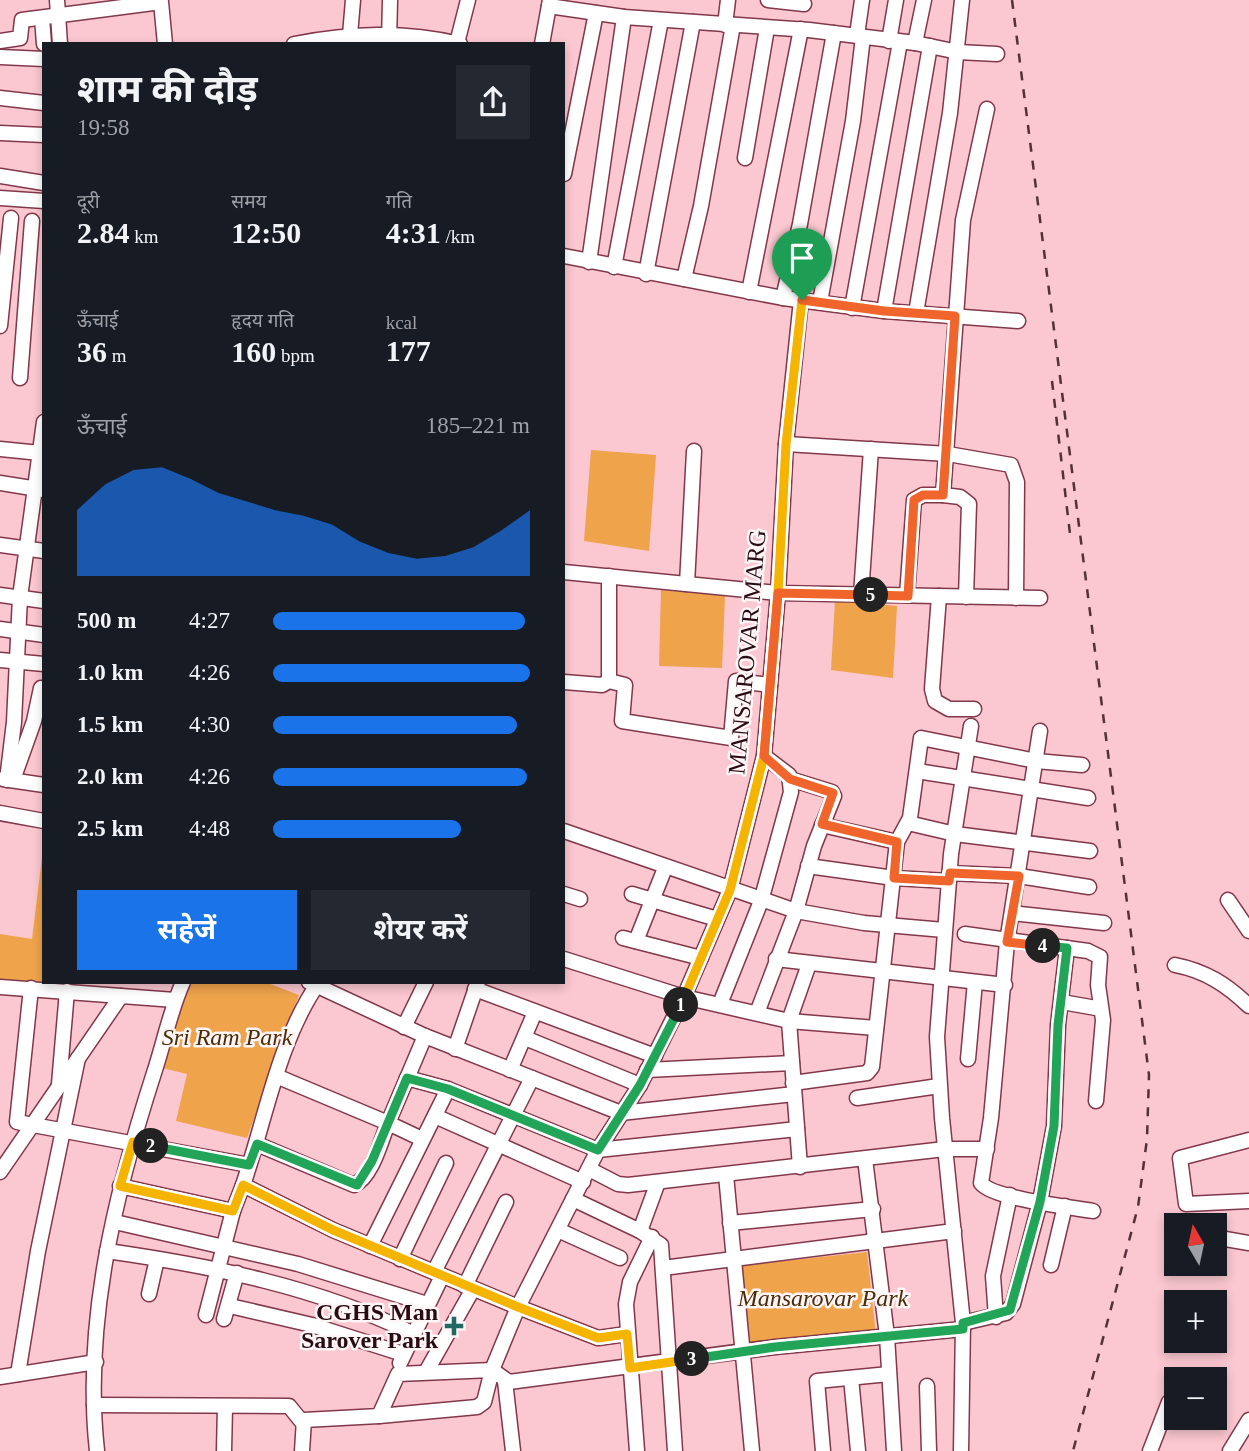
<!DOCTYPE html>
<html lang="hi">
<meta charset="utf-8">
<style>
body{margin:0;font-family:"Times New Roman","Noto Sans Devanagari",serif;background:#242831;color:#f1f3f6;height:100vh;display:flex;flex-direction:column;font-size:26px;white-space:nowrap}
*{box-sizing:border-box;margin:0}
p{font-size:23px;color:#9ea1a6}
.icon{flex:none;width:38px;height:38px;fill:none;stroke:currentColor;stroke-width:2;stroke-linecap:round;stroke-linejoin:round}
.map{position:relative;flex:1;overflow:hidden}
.panel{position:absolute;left:42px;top:42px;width:523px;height:942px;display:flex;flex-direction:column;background:#171b24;border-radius:0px;box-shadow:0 4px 10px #0003}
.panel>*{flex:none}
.needle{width:46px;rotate:351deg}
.tools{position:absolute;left:1164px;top:1213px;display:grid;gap:14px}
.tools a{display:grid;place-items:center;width:63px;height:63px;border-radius:0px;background:#171b24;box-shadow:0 4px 10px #0003;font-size:35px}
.pin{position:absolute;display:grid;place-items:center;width:60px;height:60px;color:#fff;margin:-72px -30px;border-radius:50% 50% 50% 0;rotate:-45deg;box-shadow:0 0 7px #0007}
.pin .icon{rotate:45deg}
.km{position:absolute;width:35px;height:35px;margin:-18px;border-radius:50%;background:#222;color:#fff;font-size:19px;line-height:35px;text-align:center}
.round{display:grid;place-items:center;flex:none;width:74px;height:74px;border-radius:0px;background:#242831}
.head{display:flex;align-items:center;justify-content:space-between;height:119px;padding:0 35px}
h1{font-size:38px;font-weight:700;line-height:52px}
.stats{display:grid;grid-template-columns:repeat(3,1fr);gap:10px;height:119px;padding:7px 35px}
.stats div{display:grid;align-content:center}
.stats b{font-size:30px;font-weight:700}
.stats small{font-size:19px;font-weight:400}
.stats p{font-size:19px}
.chart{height:196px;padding:14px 35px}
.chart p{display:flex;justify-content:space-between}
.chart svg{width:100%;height:126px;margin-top:7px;fill:#1a73e8;opacity:.7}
.button{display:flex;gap:14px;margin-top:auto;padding:14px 35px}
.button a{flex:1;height:80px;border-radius:0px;background:#1a73e8;color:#fff;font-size:28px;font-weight:700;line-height:80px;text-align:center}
.button a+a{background:#242831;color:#f1f3f6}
ul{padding:0 35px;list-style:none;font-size:23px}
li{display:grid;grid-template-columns:112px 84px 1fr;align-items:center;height:52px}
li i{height:18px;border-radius:9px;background:#1a73e8}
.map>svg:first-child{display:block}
.green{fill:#efa34b}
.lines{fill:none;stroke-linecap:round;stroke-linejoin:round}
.minor-casing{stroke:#81384a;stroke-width:17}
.minor{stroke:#fff;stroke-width:14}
.rail{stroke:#543139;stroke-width:2.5;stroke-dasharray:9 9;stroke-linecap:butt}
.split-1-casing{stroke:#fff;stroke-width:14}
.split-2-casing{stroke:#fff;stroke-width:14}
.split-3-casing{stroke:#fff;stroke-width:14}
.split-4-casing{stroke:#fff;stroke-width:14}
.split-5-casing{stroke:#fff;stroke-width:14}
.split-6-casing{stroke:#fff;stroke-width:14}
.split-1{stroke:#f5b400;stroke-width:9}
.split-2{stroke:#22a559;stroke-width:9}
.split-3{stroke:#f5b400;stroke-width:9}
.split-4{stroke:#22a559;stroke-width:9}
.split-5{stroke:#f0652b;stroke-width:9}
.split-6{stroke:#f0652b;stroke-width:9}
.poi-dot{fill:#206a64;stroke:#fef5f6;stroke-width:2.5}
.labels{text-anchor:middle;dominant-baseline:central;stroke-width:5;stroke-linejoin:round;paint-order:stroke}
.street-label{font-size:24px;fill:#290b13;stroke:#fef5f6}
.park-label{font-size:24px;font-style:italic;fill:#4b2c05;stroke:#fef5f6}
.poi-label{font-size:24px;font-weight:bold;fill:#290b13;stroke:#fef5f6;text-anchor:end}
</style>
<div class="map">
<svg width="1249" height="1451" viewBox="0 0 1249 1451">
<rect width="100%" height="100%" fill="#fbc7d0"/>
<g class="green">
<polygon points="591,450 656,455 649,551 584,541"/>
<polygon points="661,590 725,596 722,668 659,666"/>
<polygon points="835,600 897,606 893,678 831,670"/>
<polygon points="44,841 44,982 52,982 52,986 0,982 0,934 32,939"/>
<polygon points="192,982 208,984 211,982 265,982 299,995 247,1138 176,1121 187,1074 158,1067"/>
<polygon points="867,1252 876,1335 748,1348 740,1266"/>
</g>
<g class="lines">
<g class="minor-casing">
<g id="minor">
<polyline points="57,0 60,44"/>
<polyline points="768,0 804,4"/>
<polyline points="549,6 624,17 809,30 915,43 958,52 997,54"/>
<polyline points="42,18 44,44"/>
<polyline points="725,25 728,0"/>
<polyline points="350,35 353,0"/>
<polyline points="857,35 862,0"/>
<polyline points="0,41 20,38 22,20 161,2 165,44"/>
<polyline points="889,41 896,0"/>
<polyline points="389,42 390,0"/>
<polyline points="457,43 468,0"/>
<polyline points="915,43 924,0"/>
<path d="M294 44C351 33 404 31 460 44"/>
<polyline points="542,44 550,0"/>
<polyline points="0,57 44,59"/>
<polyline points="0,98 44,103"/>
<polyline points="0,133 44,135"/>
<polyline points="745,158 767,28"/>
<polyline points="564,174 596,13"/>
<polyline points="0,176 44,183"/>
<polyline points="0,198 44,201"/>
<polyline points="564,256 783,298 884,311 1018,321"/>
<polyline points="589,262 624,17"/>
<polyline points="614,267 661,20"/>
<polyline points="646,274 693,22"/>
<polyline points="684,279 701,206 733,25"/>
<polyline points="749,292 801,29"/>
<polyline points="783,298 800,224 834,33"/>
<polyline points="820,302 853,121 863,37"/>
<polyline points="852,308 900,42"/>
<polyline points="884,311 930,46"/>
<polyline points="916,313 950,113 962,0"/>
<polyline points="0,326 11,218"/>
<polyline points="20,378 32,221"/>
<polyline points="786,444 948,454 1011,465 1017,482 1016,598"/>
<polyline points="0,449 40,453"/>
<polyline points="0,483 44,490"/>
<polyline points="0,545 44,551"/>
<polyline points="564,572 778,593 1040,598"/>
<polyline points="687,584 694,451"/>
<polyline points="0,595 44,601"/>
<polyline points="861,595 871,449"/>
<polyline points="907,595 914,500 923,495 943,495"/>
<polyline points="939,596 932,689 935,701 949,709 974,709"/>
<polyline points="966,597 969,504 960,497 943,495 963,220 987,109"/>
<polyline points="0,629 44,635"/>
<polyline points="0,660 44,664"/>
<polyline points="609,681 609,576"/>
<polyline points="564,682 602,685 609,681 625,685 622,721 731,738 736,681 770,685"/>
<path d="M1040 731 1007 942 991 1118 981 1183C993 1199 1071 1207 1093 1211"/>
<polyline points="917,771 1088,798"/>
<polyline points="14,777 34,721 41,688"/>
<polyline points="3,779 44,785"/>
<polyline points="7,780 14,722 20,597 44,422"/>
<polyline points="0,813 44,821"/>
<polyline points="908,823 955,834 1090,851"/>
<polyline points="822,825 897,842"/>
<polyline points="564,831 796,911 864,923 944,930"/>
<polyline points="808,866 894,878 949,881"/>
<polyline points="949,873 1019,876 1089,887"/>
<polyline points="564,894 580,899"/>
<polyline points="632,894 717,919"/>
<polyline points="1228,900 1249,931"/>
<polyline points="1012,913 1104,923"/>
<polyline points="965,934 1088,951 1100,957 1098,985 1103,1020 1096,1101"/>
<polyline points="623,938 701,958"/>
<polyline points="636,941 665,868"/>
<polyline points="564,959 684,997 789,1021 876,1028"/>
<polyline points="776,959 1005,985"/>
<path d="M1175 965C1206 971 1227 985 1249 1006"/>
<polyline points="309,982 425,1036 621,1113 794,1094"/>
<polyline points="0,987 175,1000"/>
<polyline points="31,988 17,1122 249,1165"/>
<polyline points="475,989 655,1056"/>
<polyline points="1062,1002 1096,1008"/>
<polyline points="720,1004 761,901 791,792 789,775 764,756"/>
<polyline points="757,1013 796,911 814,846 834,796 832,792 790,779"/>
<polyline points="404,1027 426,982"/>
<polyline points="525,1038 640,1085"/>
<polyline points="455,1049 478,982"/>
<polyline points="968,1059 975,982"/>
<polyline points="510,1070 535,1012"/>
<polyline points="647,1070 792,1063"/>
<polyline points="276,1076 388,1123 425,1036"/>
<polyline points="407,1078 448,1089 598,1150 797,1129"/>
<polyline points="793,1083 867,1073 872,1067 897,842 910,818 921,738 1036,761 1082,765"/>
<polyline points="59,1084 67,991"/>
<polyline points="857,1098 939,1086"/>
<polyline points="435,1116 583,1182"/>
<polyline points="1249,1140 1180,1158 1186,1204 1249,1201"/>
<path d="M257 1144 354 1185C372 1177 381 1141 388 1123L422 1139"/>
<polyline points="865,1159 887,1336 894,1451"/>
<polyline points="800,1167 789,1021 809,964"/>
<polyline points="589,1169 618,1184 628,1185 945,1149 987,1149"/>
<polyline points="0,1172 121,996"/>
<polyline points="726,1175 752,1451"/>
<path d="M243 1185C266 1118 278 1041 319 982"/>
<polyline points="120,1186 233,1211 243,1185 333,1230 518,1307 598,1338 627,1334"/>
<polyline points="573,1199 640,1231 661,1245 675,1451"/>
<polyline points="115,1222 298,1264 427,1304"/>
<polyline points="730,1223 873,1209"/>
<polyline points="558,1230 620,1258"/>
<polyline points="640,1231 658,1182"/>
<polyline points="1214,1237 1249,1243"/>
<polyline points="370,1246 448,1089"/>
<path d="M107 1251C213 1266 316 1287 412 1333"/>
<polyline points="400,1259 446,1163"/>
<polyline points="1051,1265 1065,1206"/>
<polyline points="663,1268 954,1231"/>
<polyline points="434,1272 532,1078"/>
<polyline points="465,1286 506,1202"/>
<polyline points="149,1294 157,1259"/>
<polyline points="230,1306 312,1325 403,1354"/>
<polyline points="206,1315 233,1211"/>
<polyline points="996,1317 993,1276 1010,1195"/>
<polyline points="224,1319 237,1273"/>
<polyline points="963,1323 1006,1313 1013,1304 1040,1202 1054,1126 1058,1025 1067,948"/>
<polyline points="400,1363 442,1276"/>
<polyline points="426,1372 473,1289"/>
<polyline points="18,1374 38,1251 78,1058"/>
<polyline points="0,1377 96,1362"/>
<polyline points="851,1378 858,1451"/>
<polyline points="505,1381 513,1451"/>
<polyline points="927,1386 929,1451"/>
<polyline points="94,1405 289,1406 302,1422"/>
<polyline points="379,1416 477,1407 484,1402 492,1370 518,1307 598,1150 640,1085 684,997 730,890 764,756 778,593 786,444 801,300"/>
<path d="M97 1451C83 1323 115 1194 154 1073 164 1043 170 1011 183 982"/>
<polyline points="224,1451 225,1407"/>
<polyline points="302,1451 304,1420 379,1416 398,1374 492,1370 509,1382 775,1347 963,1329"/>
<polyline points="637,1451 626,1304 630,1282 652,1237"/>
<polyline points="823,1451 817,1381 889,1374"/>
<polyline points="961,1451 963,1323 942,1118 937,1037 951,854 971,726"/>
<polyline points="1150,1451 1169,1402"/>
<polyline points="1230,1451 1249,1420"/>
</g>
</g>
<use href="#minor" class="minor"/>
<g class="rail">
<polyline points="1012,0 1149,1075 1147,1139 1138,1207 1073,1451"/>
<polyline points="1052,381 1070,534"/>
</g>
</g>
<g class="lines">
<g class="split-1-casing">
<polyline id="split-1" points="681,1005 730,890 764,756 778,593 786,444 802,300"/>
</g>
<g class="split-2-casing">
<polyline id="split-2" points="151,1146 249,1165 257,1144 357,1185 372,1161 407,1078 448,1089 598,1150 640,1085 681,1005"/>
</g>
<g class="split-3-casing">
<polyline id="split-3" points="151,1146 133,1142 120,1186 233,1211 243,1185 333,1230 518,1307 598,1338 627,1334 630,1368 692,1359"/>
</g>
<g class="split-4-casing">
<polyline id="split-4" points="692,1359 775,1347 963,1329 963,1323 1010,1310 1040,1202 1054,1126 1058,1025 1067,948 1043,946"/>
</g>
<g class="split-5-casing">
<polyline id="split-5" points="871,595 778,593 764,756 790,779 833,793 822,824 897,842 894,878 949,881 950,873 1019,876 1007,942 1043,946"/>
</g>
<g class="split-6-casing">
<polyline id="split-6" points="802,300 884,311 955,316 943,495 923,495 914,500 908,596 871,595"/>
</g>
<use href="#split-1" class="split-1"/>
<use href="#split-2" class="split-2"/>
<use href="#split-3" class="split-3"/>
<use href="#split-4" class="split-4"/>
<use href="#split-5" class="split-5"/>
<use href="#split-6" class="split-6"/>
</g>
<path class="poi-dot" d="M450.5 1315.5h7v7h7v7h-7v7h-7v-7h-7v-7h7z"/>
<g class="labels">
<g class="street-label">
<text transform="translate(747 652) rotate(-85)">MANSAROVAR MARG</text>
</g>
<g class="park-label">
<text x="227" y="1037">Sri Ram Park</text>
<text x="823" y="1298">Mansarovar Park</text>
</g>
<g class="poi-label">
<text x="438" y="1312">CGHS Man<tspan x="438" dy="28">Sarover Park</tspan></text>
</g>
</g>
</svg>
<div class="tools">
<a><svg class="needle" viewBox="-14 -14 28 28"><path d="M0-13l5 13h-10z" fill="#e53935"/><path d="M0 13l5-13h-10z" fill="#9ea1a6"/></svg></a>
<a>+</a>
<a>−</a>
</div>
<div class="pin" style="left:802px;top:300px;background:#1e9e55"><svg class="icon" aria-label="arrive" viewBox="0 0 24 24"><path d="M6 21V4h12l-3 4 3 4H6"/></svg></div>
<b class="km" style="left:681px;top:1005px">1</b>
<b class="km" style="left:151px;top:1146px">2</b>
<b class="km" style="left:692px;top:1359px">3</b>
<b class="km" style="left:1043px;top:946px">4</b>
<b class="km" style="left:871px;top:595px">5</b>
<section class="panel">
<div class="head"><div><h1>शाम की दौड़</h1><p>19:58</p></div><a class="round"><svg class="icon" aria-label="share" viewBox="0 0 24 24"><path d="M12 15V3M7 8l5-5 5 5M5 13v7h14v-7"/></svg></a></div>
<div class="stats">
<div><p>दूरी</p><b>2.84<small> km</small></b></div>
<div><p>समय</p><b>12:50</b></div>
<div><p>गति</p><b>4:31<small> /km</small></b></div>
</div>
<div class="stats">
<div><p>ऊँचाई</p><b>36<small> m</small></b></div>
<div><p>हृदय गति</p><b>160<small> bpm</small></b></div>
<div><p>kcal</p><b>177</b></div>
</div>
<div class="chart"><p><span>ऊँचाई</span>185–221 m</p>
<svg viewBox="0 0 160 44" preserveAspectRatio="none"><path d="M0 44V21L10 12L20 7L30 6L40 10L50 15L60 18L70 21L80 23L90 26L100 32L110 36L120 38L130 37L140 34L150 28L160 21V44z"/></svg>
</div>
<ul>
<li><b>500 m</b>4:27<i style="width:98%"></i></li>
<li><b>1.0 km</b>4:26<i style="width:100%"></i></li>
<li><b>1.5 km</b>4:30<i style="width:95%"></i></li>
<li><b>2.0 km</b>4:26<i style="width:99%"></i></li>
<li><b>2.5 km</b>4:48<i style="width:73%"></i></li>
</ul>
<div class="button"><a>सहेजें</a><a>शेयर करें</a></div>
</section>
</div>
